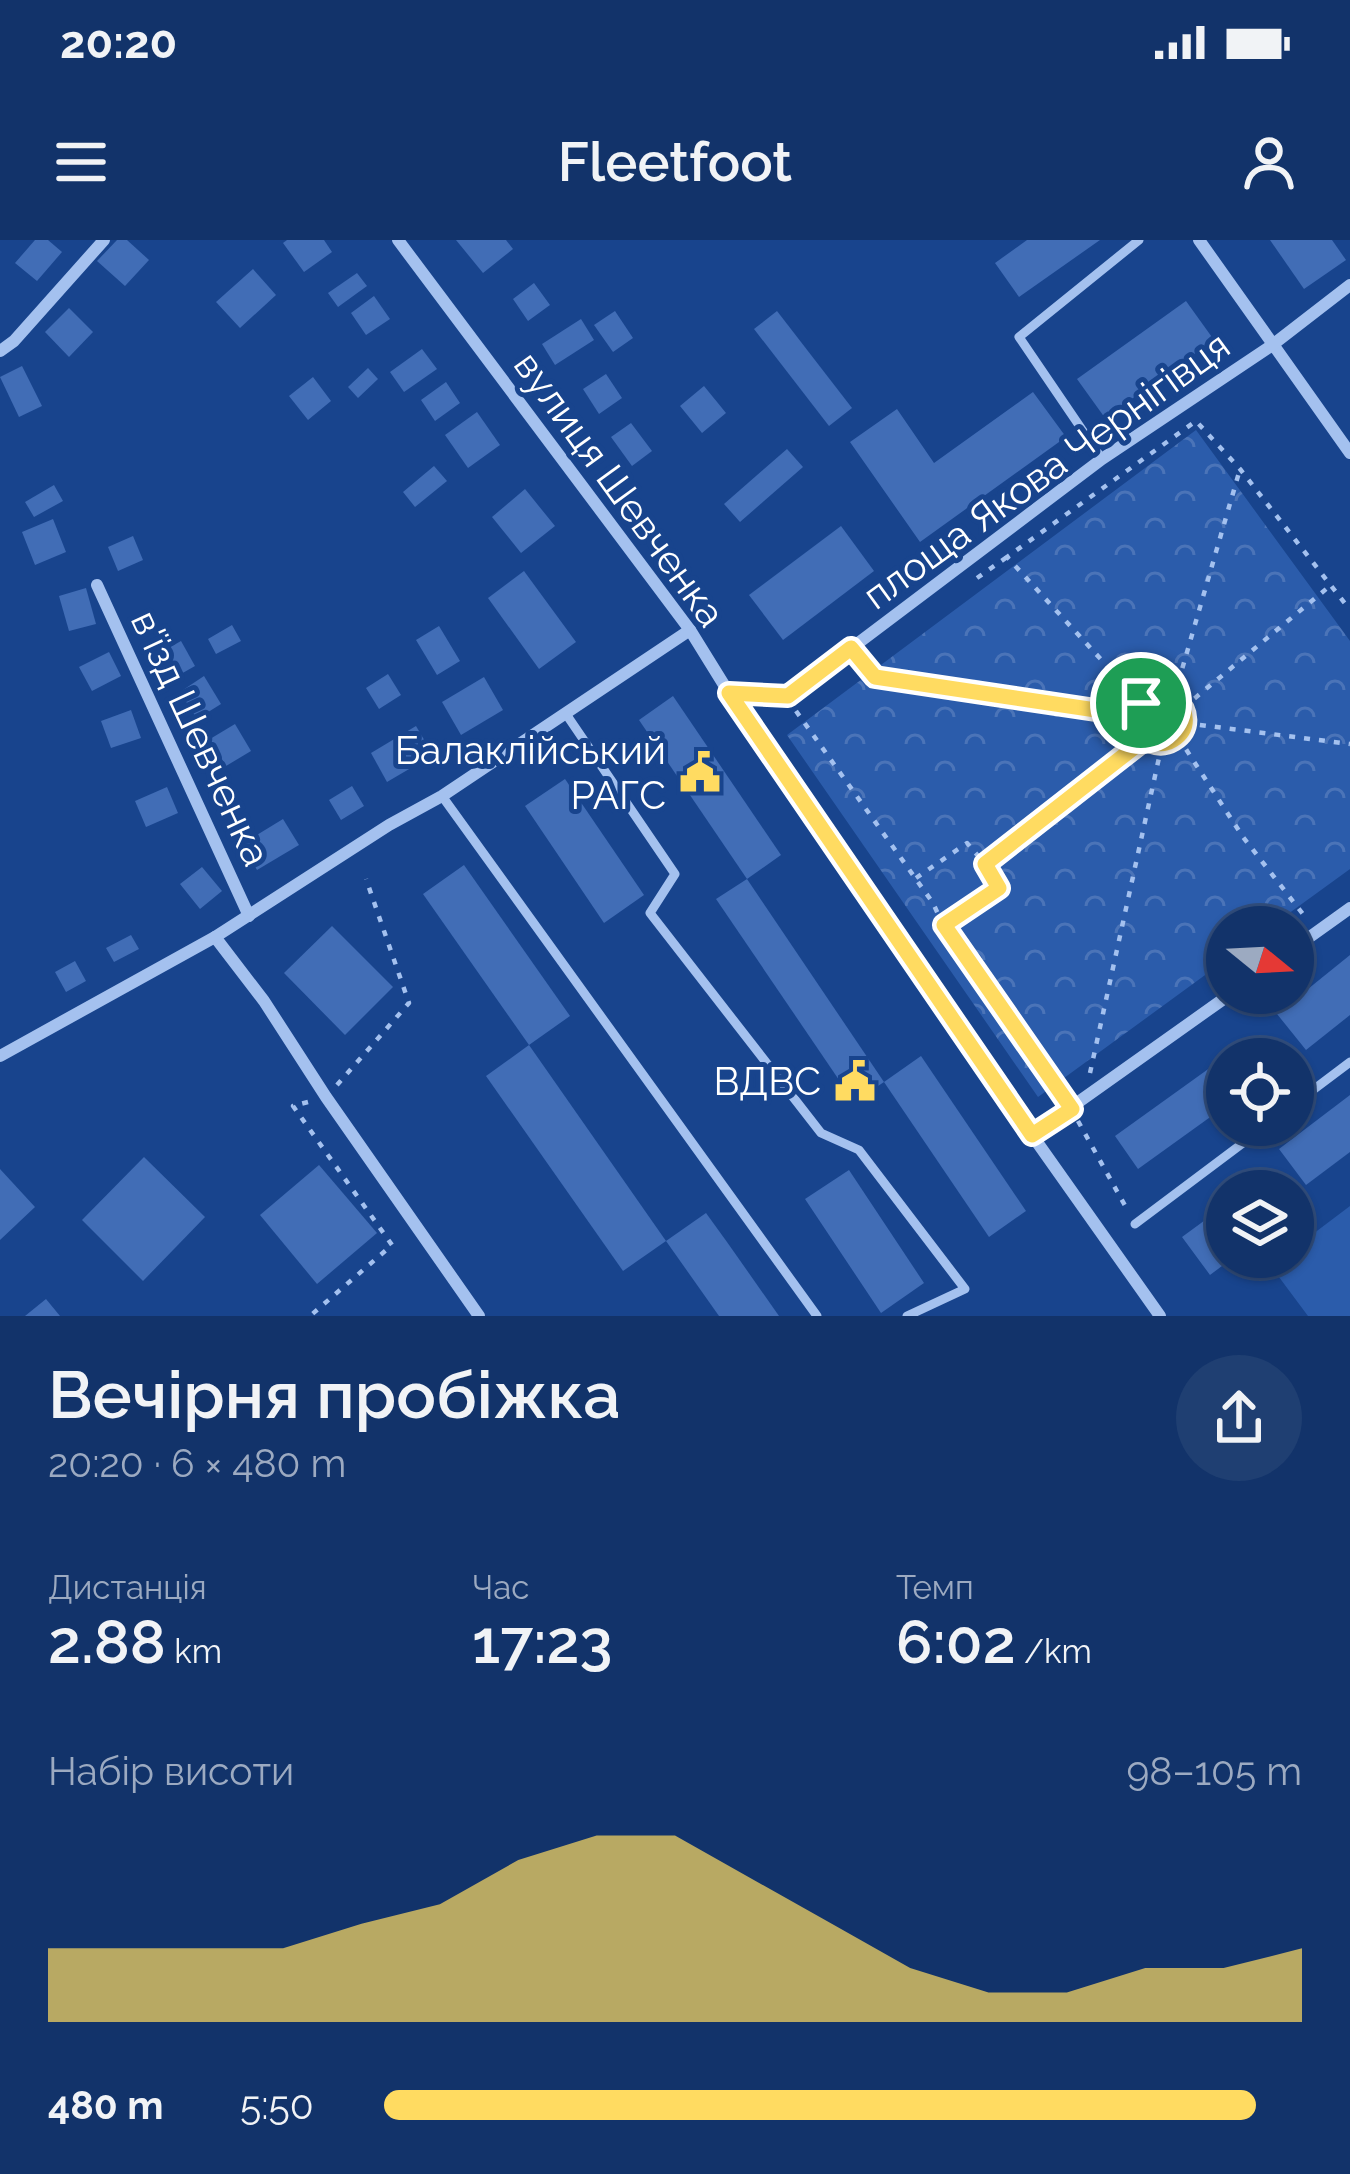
<!DOCTYPE html>
<html lang="uk">
<meta charset="utf-8">
<style>
body{margin:0;font-family:Raleway,sans-serif;background:#1f3f72;color:#f1f3f6;height:100vh;display:flex;flex-direction:column;font-size:45px;white-space:nowrap}
*{box-sizing:border-box;margin:0}
p{font-size:39px;color:#9caac1}
.icon{flex:none;width:66px;height:66px;fill:none;stroke:currentColor;stroke-width:2;stroke-linecap:round;stroke-linejoin:round}
.map{position:relative;height:1076px;overflow:hidden}
.details{display:flex;flex-direction:column;background:#12336a;flex:1}
.details>*{flex:none}
.needle{width:78px;rotate:108deg}
.buttons{position:absolute;left:1206px;top:666px;display:grid;gap:24px}
.buttons a{display:grid;place-items:center;width:108px;height:108px;border-radius:50%;background:#12336a;box-shadow:0 3px 9px #0004,0 0 0 3px #314e7e;font-size:60px}
.pin{position:absolute;display:grid;place-items:center;width:102px;height:102px;color:#fff;margin:-51px;border:6px solid #fff;border-radius:50%;box-shadow:0 3px 12px #0007}
.round{display:grid;place-items:center;flex:none;width:126px;height:126px;border-radius:63px;background:#1f3f72}
.summary{display:flex;align-items:center;justify-content:space-between;height:204px;padding:0 48px}
h1{font-size:66px;font-weight:600;line-height:90px}
.figures{display:grid;grid-template-columns:repeat(3,1fr);gap:18px;height:204px;padding:12px 48px}
.figures div{display:grid;align-content:center}
.figures b{font-size:60px;font-weight:600}
.figures small{font-size:33px;font-weight:400}
.figures p{font-size:33px}
.chart{height:336px;padding:24px 48px}
.chart p{display:flex;justify-content:space-between}
.chart svg{width:100%;height:216px;margin-top:12px;fill:#ffdb61;opacity:.7}
ul{padding:0 48px;list-style:none;font-size:39px}
li{display:grid;grid-template-columns:192px 144px 1fr;align-items:center;height:90px}
li i{height:30px;border-radius:15px;background:#ffdb61}
.status{display:flex;justify-content:space-between;align-items:center;height:84px;padding:0 60px;background:#12336a;direction:ltr}
.status svg{height:33px;fill:currentColor}
header{display:flex;justify-content:space-between;align-items:center;height:156px;padding:0 48px;background:#12336a;font-size:54px;font-weight:600}
.map>svg:first-child{display:block}
.grass{fill:#2b5cab}
.park{fill:url(#park-crowns)}
.building{fill:#416db6}
.lines{fill:none;stroke-linecap:round;stroke-linejoin:round}
.path{stroke:#a4c1ef;stroke-width:4.5;stroke-dasharray:6 9;stroke-linecap:butt}
.service{stroke:#a4c1ef;stroke-width:9}
.minor{stroke:#a4c1ef;stroke-width:12}
.route-casing{stroke:#fff;stroke-width:24}
.route{stroke:#ffdb61;stroke-width:15}
.labels{text-anchor:middle;dominant-baseline:central;stroke-width:10;stroke-linejoin:round;paint-order:stroke}
.street-label{font-size:39px;fill:#fff;stroke:#18448d}
.poi-label{font-size:39px;fill:#fff;stroke:#18448d;text-anchor:end}
</style>
<div class="status"><b>20:20</b><svg viewBox="0 0 49 12"><path d="M0 12V9h3v3zM5 12V6h3v6zM10 12V3h3v9zM15 12V0h3v12zM26 1h20v11H26zM47 4h2v5h-2z"/></svg></div>
<header><svg class="icon" aria-label="menu" viewBox="0 0 24 24"><path d="M4 6h16M4 12h16M4 18h16"/></svg>Fleetfoot<svg class="icon" aria-label="person" viewBox="0 0 24 24"><circle cx="12" cy="8" r="4"/><path d="M4 21q1-7 8-7t8 7"/></svg></header>
<div class="map">
<svg width="1350" height="1076" viewBox="0 0 1350 1076">
<defs>
<pattern id="park-crowns" width="20" height="18" patternUnits="userSpaceOnUse" patternTransform="scale(3)"><rect width="20" height="18" fill="#2b5cab"/><path d="M2 6a3 3 0 1 1 6 0M12 15a3 3 0 1 1 6 0" fill="none" stroke="#4b74b8"/></pattern>
</defs>
<rect width="100%" height="100%" fill="#18448d"/>
<polygon class="grass" points="1350,966 1350,1076 1308,1076 1270,1025 1282,1017 1293,1017 1293,1009"/>
<polygon class="park" points="1196,190 1350,401 1350,629 1270,687 1227,687 1227,719 1038,857 787,495"/>
<g class="building">
<polygon points="35,0 48,0 62,12 37,41 15,23"/>
<polygon points="117,0 127,0 149,20 125,46 97,21"/>
<polygon points="287,0 324,0 332,12 304,32 283,3"/>
<polygon points="456,0 506,0 513,9 483,33"/>
<polygon points="1027,0 1100,0 1019,57 995,23"/>
<polygon points="1270,0 1332,0 1346,20 1304,49"/>
<polygon points="253,29 276,55 240,88 216,62"/>
<polygon points="357,33 367,46 338,67 328,53"/>
<polygon points="534,43 550,65 528,81 513,59"/>
<polygon points="374,56 390,79 366,95 351,73"/>
<polygon points="1186,61 1214,100 1105,178 1077,139"/>
<polygon points="69,68 93,92 69,117 45,92"/>
<polygon points="615,71 633,98 613,112 594,85"/>
<polygon points="777,71 852,168 829,186 754,89"/>
<polygon points="581,79 594,100 555,125 542,104"/>
<polygon points="422,109 437,129 404,152 390,132"/>
<polygon points="22,126 42,166 19,177 0,137"/>
<polygon points="368,128 378,139 358,158 348,147"/>
<polygon points="606,134 622,158 599,174 583,149"/>
<polygon points="313,137 331,161 308,180 289,156"/>
<polygon points="446,142 460,163 435,181 421,160"/>
<polygon points="704,146 726,173 702,193 680,166"/>
<polygon points="1033,152 1066,197 920,302 850,202 897,169 934,223"/>
<polygon points="477,172 500,205 468,228 445,195"/>
<polygon points="631,183 652,211 632,226 611,197"/>
<polygon points="787,209 803,227 740,282 724,264"/>
<polygon points="434,226 447,241 415,267 403,252"/>
<polygon points="54,245 63,261 34,277 25,262"/>
<polygon points="525,249 555,286 521,313 492,277"/>
<polygon points="53,279 66,312 35,325 22,292"/>
<polygon points="841,286 874,331 783,400 749,355"/>
<polygon points="133,296 143,320 118,331 108,307"/>
<polygon points="524,331 576,402 539,429 488,358"/>
<polygon points="86,348 96,384 69,391 59,356"/>
<polygon points="232,385 241,401 216,414 208,399"/>
<polygon points="439,386 460,421 437,435 416,400"/>
<polygon points="181,401 195,426 165,443 151,418"/>
<polygon points="109,412 121,436 92,451 79,427"/>
<polygon points="388,434 401,455 379,469 366,448"/>
<polygon points="204,436 221,464 197,479 180,452"/>
<polygon points="484,437 503,470 461,495 442,462"/>
<polygon points="673,456 781,615 747,639 639,480"/>
<polygon points="131,470 141,498 111,508 101,481"/>
<polygon points="235,484 251,511 226,526 210,499"/>
<polygon points="416,486 433,515 387,542 371,513"/>
<polygon points="565,539 644,655 604,683 525,566"/>
<polygon points="352,546 364,566 341,580 329,560"/>
<polygon points="167,547 178,573 146,587 135,561"/>
<polygon points="283,579 299,605 257,630 242,604"/>
<polygon points="464,625 570,776 529,805 423,654"/>
<polygon points="202,627 222,651 200,669 180,644"/>
<polygon points="747,639 884,842 854,862 716,659"/>
<polygon points="332,686 393,747 345,795 284,733"/>
<polygon points="131,695 139,709 114,722 106,708"/>
<polygon points="1350,715 1350,775 1306,810 1277,774"/>
<polygon points="75,721 86,741 66,752 55,732"/>
<polygon points="529,805 666,1001 623,1031 486,836"/>
<polygon points="921,816 1026,971 989,997 884,842"/>
<polygon points="1225,817 1227,820 1227,865 1138,929 1115,896"/>
<polygon points="1350,855 1350,912 1306,945 1279,909"/>
<polygon points="144,917 205,977 143,1041 82,980"/>
<polygon points="319,925 377,993 317,1044 260,975"/>
<polygon points="0,929 35,967 0,1000"/>
<polygon points="849,930 924,1043 881,1073 805,959"/>
<polygon points="1227,964 1227,1017 1234,1017 1210,1035 1182,997"/>
<polygon points="706,973 727,1002 779,1076 719,1076 666,1001"/>
<polygon points="46,1059 60,1076 25,1076"/>
</g>
<g class="lines">
<g class="path">
<polyline points="977,338 1007,317"/>
<polyline points="862,421 875,437 1135,476"/>
<circle cx="1161" cy="479" r="25"/>
<polyline points="1174,457 1240,229"/>
<polyline points="1141,463 1007,317 1196,181 1240,229 1350,370"/>
<polyline points="1183,468 1331,345"/>
<polyline points="796,471 933,663 943,685 1063,856"/>
<polyline points="1185,483 1350,504"/>
<polyline points="1178,497 1243,597 1306,678"/>
<polyline points="916,638 967,603 985,624"/>
<polyline points="943,685 999,648 985,624 1145,499"/>
<polyline points="1090,833 1162,504"/>
<polyline points="337,845 409,763 366,639"/>
<polyline points="308,862 293,866 392,1005 310,1076"/>
<polyline points="1078,881 1128,971"/>
</g>
<g class="service">
<polyline points="1102,219 1019,97 1139,0"/>
<polyline points="566,474 675,634 650,673 821,893 859,910 965,1049 907,1076"/>
<polyline points="442,556 817,1076"/>
<polyline points="1293,865 1350,822"/>
<polyline points="1135,984 1267,885"/>
</g>
<g class="minor">
<polyline points="398,0 690,390 729,453 1032,895 1160,1076"/>
<polyline points="1199,0 1350,213"/>
<polyline points="0,111 14,101 104,0"/>
<polyline points="97,345 249,676"/>
<polyline points="729,453 788,456 1102,219 1271,106 1350,45"/>
<polyline points="215,697 264,761 326,857 479,1076"/>
<polyline points="1293,709 1350,668"/>
<polyline points="0,816 215,697 389,585 442,556 690,390"/>
<polyline points="1032,895 1232,753"/>
</g>
</g>
<g class="lines">
<g class="route-casing">
<path id="route" d="M851 408 875 437 1136 476C1157 424 1209 478 1173 500 1163 506 1155 504 1145 499L985 624 999 648 944 685 1072 869 1032 895 729 453 788 456Z"/>
</g>
<use href="#route" class="route"/>
</g>
<defs>
<g id="civic-bare" transform="scale(3.24)"><path d="M-.6-6.5H3V-4.5H.6V-3L4-1V1h2V6H-6V1h2V-1L-.6-3ZM-1.2 2.5V6h2.4V2.5Z" fill="#ffdb61" stroke="#18448d" stroke-width="2.5" paint-order="stroke"/></g>
</defs>
<g fill-rule="evenodd">
<use href="#civic-bare" x="700" y="532"/>
<use href="#civic-bare" x="855" y="841"/>
</g>
<g class="labels">
<g class="street-label">
<text transform="translate(1046 230) rotate(-36)">площа Якова Чернігівця</text>
<text transform="translate(620 249) rotate(54)">вулиця Шевченка</text>
<text transform="translate(201 498) rotate(65)">в'їзд Шевченка</text>
</g>
<g class="poi-label">
<text x="666" y="510">Балаклійський<tspan x="666" dy="45">РАГС</tspan></text>
<text x="821" y="841">ВДВС</text>
</g>
</g>
</svg>
<div class="buttons">
<a><svg class="needle" viewBox="-14 -14 28 28"><path d="M0-13l5 13h-10z" fill="#e53935"/><path d="M0 13l5-13h-10z" fill="#9caac1"/></svg></a>
<a><svg class="icon" aria-label="locate" viewBox="0 0 24 24"><circle cx="12" cy="12" r="6"/><path d="M12 2v4M12 18v4M2 12h4M18 12h4"/></svg></a>
<a><svg class="icon" aria-label="layers" viewBox="0 0 24 24"><path d="M12 4l9 5-9 5-9-5zM3 14l9 5 9-5"/></svg></a>
</div>
<div class="pin" style="left:1141px;top:463px;background:#1e9e55"><svg class="icon" aria-label="arrive" viewBox="0 0 24 24"><path d="M6 21V4h12l-3 4 3 4H6"/></svg></div>
</div>
<section class="details">
<div class="summary"><div><h1>Вечірня пробіжка</h1><p>20:20 · 6 × 480 m</p></div><a class="round"><svg class="icon" aria-label="share" viewBox="0 0 24 24"><path d="M12 15V3M7 8l5-5 5 5M5 13v7h14v-7"/></svg></a></div>
<div class="figures">
<div><p>Дистанція</p><b>2.88<small> km</small></b></div>
<div><p>Час</p><b>17:23</b></div>
<div><p>Темп</p><b>6:02<small> /km</small></b></div>
</div>
<div class="chart"><p><span>Набір висоти</span>98–105 m</p>
<svg viewBox="0 0 160 44" preserveAspectRatio="none"><path d="M0 44V29L10 29L20 29L30 29L40 24L50 20L60 11L70 6L80 6L90 15L100 24L110 33L120 38L130 38L140 33L150 33L160 29V44z"/></svg>
</div>
<ul>
<li><b>480 m</b>5:50<i style="width:95%"></i></li>
</ul>
</section>
